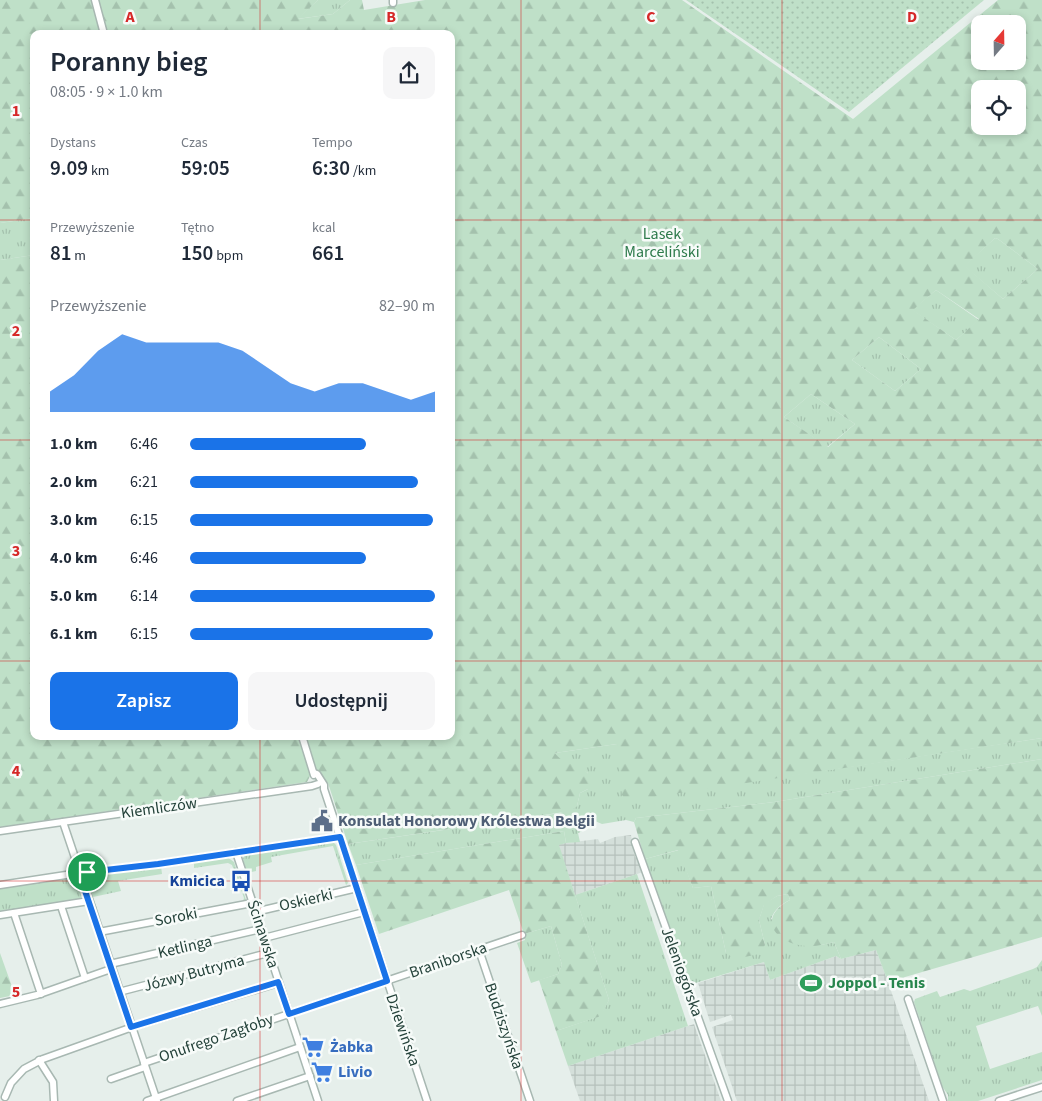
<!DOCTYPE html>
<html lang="pl">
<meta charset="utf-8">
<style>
body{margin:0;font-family:"Source Sans 3",sans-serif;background:#f6f6f7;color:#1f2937;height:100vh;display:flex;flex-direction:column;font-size:19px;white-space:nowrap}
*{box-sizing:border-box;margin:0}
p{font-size:16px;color:#747a83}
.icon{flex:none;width:28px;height:28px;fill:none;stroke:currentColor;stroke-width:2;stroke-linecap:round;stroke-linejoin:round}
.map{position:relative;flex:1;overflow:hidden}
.panel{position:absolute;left:30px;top:30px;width:425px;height:710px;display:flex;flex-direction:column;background:#fff;border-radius:10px;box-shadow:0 2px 8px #0003}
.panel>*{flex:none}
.needle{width:32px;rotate:20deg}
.controls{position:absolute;left:971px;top:15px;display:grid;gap:10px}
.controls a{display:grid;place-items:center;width:55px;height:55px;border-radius:10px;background:#fff;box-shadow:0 2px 8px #0003;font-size:25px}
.pin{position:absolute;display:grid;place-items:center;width:42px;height:42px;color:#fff;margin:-21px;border:2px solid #fff;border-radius:50%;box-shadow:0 1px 5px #0007}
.round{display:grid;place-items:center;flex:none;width:52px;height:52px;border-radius:10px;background:#f6f6f7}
.headline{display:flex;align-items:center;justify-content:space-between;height:85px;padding:0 20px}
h1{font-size:28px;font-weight:600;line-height:38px}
.metrics{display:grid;grid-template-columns:repeat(3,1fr);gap:8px;height:85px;padding:5px 20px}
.metrics div{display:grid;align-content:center}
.metrics b{font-size:21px;font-weight:600}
.metrics small{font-size:14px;font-weight:400}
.metrics p{font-size:14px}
.chart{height:140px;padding:10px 20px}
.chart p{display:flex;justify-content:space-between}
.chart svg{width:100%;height:90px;margin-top:5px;fill:#1a73e8;opacity:.7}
.action{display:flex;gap:10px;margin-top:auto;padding:10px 20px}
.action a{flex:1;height:58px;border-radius:10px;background:#1a73e8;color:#fff;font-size:20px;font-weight:600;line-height:58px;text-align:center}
.action a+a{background:#f6f6f7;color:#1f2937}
ul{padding:0 20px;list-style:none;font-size:16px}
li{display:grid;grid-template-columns:80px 60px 1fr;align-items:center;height:38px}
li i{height:12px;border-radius:6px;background:#1a73e8}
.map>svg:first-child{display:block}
.industrial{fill:url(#industrial-grid)}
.grass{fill:url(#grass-tufts)}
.forest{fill:url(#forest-firs);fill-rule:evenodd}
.garden{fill:url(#garden-dots)}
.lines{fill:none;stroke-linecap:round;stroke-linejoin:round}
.street-casing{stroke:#a8b8b2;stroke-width:9}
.street{stroke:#fff;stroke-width:6}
.route-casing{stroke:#fff;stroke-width:10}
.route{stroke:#1a73e8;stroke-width:6}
.grid{fill:none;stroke:#d62828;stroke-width:1;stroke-opacity:0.55}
.labels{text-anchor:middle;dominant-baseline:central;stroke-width:5;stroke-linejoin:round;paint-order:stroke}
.park-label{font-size:16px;fill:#2d7a4b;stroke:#f7fbf9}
.street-label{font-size:16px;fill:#24423a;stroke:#f7fbf9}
.service-label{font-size:16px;font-weight:bold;fill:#4e5e75;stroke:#f7fbf9;text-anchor:start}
.transit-label{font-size:16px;font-weight:bold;fill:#164399;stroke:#f7fbf9;text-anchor:end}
.leisure-label{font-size:16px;font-weight:bold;fill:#27864d;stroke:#f7fbf9;text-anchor:start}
.shop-label{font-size:16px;font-weight:bold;fill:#366cbe;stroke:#f7fbf9;text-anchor:start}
.grid-label{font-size:16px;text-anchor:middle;font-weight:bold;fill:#d62828;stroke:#f7fbf9;stroke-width:5;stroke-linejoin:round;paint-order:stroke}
</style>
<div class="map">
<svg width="1042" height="1101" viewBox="0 0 1042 1101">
<defs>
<pattern id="industrial-grid" width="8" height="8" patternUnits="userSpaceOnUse" patternTransform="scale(1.25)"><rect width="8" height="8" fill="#d4dfda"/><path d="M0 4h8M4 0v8" fill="none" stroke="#b6c1bc"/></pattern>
<pattern id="grass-tufts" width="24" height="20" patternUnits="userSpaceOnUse" patternTransform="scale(1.25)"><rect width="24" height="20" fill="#bfe0c8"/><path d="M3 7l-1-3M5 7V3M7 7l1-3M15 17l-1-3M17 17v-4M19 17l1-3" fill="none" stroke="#a4c1ad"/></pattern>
<pattern id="forest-firs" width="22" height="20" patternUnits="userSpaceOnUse" patternTransform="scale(1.25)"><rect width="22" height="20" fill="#bfe0c8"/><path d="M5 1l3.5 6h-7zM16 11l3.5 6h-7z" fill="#a4c1ad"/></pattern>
<pattern id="garden-dots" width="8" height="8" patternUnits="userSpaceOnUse" patternTransform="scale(1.25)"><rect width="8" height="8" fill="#bfe0c8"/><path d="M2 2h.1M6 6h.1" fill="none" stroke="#a4c1ad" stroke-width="1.8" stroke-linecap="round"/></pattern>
</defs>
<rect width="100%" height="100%" fill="#e6efeb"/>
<g class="industrial">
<polygon points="631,835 635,857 639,859 643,872 575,895 558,844 598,839 600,843 615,837"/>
<polygon points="876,950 888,982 929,1101 737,1101 712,1027 733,1020 731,1015 710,1022 698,983 764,962 770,980 836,956 841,959"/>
<polygon points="694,1024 721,1101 580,1101 568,1066"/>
</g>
<g class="grass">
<polygon points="318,0 350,0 333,14 297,19"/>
<polygon points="34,218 34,255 0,260 0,223"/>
<polygon points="995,238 998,239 1038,269 1003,299 964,266"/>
<polygon points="936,290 979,320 956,340 912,310"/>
<polygon points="879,337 921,369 895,391 852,360"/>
<polygon points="811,394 855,424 827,447 784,417"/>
<polygon points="1042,738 1042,759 774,802 636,818 634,822 626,820 602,824 595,821 583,823 585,830 578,833 580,842 566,843 564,831 356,865 348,844 560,813 577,806 580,793 588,789 588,773 560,760 555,753 617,744 767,779"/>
<polygon points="332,841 336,845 348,883 346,885 333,846 271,857 272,862 256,867 256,871 247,873 243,859 245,854"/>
<path d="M679 850 693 888 711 886 726 953 765 945 759 920 764 904 777 896 788 894 790 900C780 905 775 909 771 919L821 945 834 942 841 959 836 956 770 980 764 962 689 985 645 859Z"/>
<polygon points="227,857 234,862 246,900 243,901 244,898 232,865 228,863 194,868 194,861 202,860 203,862"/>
<polygon points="161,866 162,874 118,881 121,891 93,897 100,917 98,918 86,880 90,874"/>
<polygon points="637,874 688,1026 568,1066 556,1031 600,1016 609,1000 575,895"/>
<polygon points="73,877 78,882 82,896 78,901 0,913 0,887"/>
<polygon points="551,926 562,965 558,974 531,983 517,943 525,940 524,934"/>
<polygon points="1042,960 1042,1016 1038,1006 976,1026 990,1069 1042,1052 1042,1080 978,1101 948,1101 948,1095 942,1086 914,1002 915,999 937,991 940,997 964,989 970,991 1033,969 1037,967"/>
</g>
<g class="forest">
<path d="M0 0H318L298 19 333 14 350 0H362L364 10 425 0H682L853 119 998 0H1042V738L633 800H627L622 795 617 744 555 753C564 767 592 766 593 783L588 789 580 793 577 806 571 811 348 844 328 783 319 774 310 776 307 782 0 827V260L34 255V736H451V34H34V218L0 223ZM980 24H1018V61H980ZM980 89H1018V126H980ZM995 238 998 239 1038 269 1003 299 965 266ZM936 290 979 319 956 340 913 310ZM879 337 921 369 895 391 852 360ZM811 394 855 424 828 447 784 417Z"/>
<path d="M1042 759V937L888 982 876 950 841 959 834 942C825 944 816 947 807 946 776 945 755 918 790 900L788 894 777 896 764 905 759 920 765 945 759 954 735 959 726 953 711 886 693 888 678 850 645 859 634 822 636 818 774 802Z"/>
<polygon points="564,831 566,843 559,845 609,1000 601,1016 556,1031 539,980 558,974 562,965 551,926 524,934 509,890 379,934 356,865"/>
<polygon points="0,953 15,995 0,998"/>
</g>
<polygon class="garden" points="686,0 984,0 849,112"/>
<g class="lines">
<g class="street-casing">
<g id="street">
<polyline points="95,0 104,34"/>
<polyline points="393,0 393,3"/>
<polyline points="302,736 314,775"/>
<polyline points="314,773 317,774 324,785 324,789 427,1101"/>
<polyline points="63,822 157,1101"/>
<polyline points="0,831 312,786 318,784"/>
<polyline points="635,842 728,1101"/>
<polyline points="236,852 318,1101"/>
<polyline points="0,885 79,873 158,864 340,837"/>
<polyline points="61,906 85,978"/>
<polyline points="255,912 357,888"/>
<polyline points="14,913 41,994"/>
<polyline points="0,915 89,901"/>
<polyline points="99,932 252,903"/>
<polyline points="264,938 364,912"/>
<polyline points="479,950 530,1101"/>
<polyline points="110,964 261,929"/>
<polyline points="119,992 268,953"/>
<polyline points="908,999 943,1101"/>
<polyline points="0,1004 37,995 111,969"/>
<polyline points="39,1060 53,1082 54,1101"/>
<polyline points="144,1063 522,935"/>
<polyline points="111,1079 145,1067"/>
<polyline points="5,1097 11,1083 24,1069 43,1059 138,1025 278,983"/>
<polyline points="147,1101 300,1047"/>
<polyline points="237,1101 310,1076"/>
<polyline points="999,1101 1042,1087"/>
</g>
</g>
<use href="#street" class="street"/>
</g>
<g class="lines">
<g class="route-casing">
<polygon id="route" points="340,837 387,981 289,1014 278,982 131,1027 79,873 158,864"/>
</g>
<use href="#route" class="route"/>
</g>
<path class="grid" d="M260 0V34M521 0V1101M782 0V1101M0 220H34M451 220H1042M0 440H34M451 440H1042M0 661H34M451 661H1042M260 736V1101M0 881H1042"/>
<defs>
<g id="civic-bare" transform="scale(1.725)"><path d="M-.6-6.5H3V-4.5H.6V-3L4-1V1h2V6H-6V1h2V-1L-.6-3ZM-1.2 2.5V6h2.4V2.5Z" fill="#5c6f8a" stroke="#f7fbf9" stroke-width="2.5" paint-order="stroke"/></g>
<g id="bus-bare" transform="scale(1.725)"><path d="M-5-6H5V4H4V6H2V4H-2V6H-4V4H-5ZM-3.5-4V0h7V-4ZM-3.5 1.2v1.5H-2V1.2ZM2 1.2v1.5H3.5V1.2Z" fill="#1a4fb4" stroke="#f7fbf9" stroke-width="2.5" paint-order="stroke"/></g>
<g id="stadium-bare" transform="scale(1.725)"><path d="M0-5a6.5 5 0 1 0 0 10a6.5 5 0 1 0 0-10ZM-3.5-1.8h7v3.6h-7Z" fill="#2e9e5b" stroke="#f7fbf9" stroke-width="2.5" paint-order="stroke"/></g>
<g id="supermarket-bare" transform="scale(1.725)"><path d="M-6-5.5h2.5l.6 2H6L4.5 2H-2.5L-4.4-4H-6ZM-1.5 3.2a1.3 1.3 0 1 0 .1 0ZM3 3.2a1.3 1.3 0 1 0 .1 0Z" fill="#3f7fe0" stroke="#f7fbf9" stroke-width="2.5" paint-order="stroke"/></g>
</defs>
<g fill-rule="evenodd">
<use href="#civic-bare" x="322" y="821"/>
<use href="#bus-bare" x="241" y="881"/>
<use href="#stadium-bare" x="811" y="983"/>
<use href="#supermarket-bare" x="313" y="1047"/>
<use href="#supermarket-bare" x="322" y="1072"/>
</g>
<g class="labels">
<g class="park-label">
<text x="662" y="234">Lasek<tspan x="662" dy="18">Marceliński</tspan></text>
</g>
<g class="street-label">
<text transform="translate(159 808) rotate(-8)">Kiemliczów</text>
<text transform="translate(306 900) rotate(-13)">Oskierki</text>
<text transform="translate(176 917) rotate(-11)">Soroki</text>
<text transform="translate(263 934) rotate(72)">Ścinawska</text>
<text transform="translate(185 947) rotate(-13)">Ketlinga</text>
<text transform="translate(448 960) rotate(-19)">Braniborska</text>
<text transform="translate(682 972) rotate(70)">Jeleniogórska</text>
<text transform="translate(194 973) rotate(-15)">Józwy Butryma</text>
<text transform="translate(504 1026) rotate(71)">Budziszyńska</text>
<text transform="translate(403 1030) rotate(71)">Dziewińska</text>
<text transform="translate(216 1038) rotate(-19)">Onufrego Zagłoby</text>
</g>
<g class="service-label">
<text x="338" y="821">Konsulat Honorowy Królestwa Belgii</text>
</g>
<g class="transit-label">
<text x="225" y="881">Kmicica</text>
</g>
<g class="leisure-label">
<text x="828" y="983">Joppol - Tenis</text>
</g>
<g class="shop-label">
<text x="330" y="1047">Żabka</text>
<text x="338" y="1072">Livio</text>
</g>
</g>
<g class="grid-label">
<text x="130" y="22">A</text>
<text x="391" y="22">B</text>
<text x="651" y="22">C</text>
<text x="912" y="22">D</text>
<text x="16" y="116">1</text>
<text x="16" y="336">2</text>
<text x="16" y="556">3</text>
<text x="16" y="776">4</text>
<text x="16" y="997">5</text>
</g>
</svg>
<div class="controls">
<a><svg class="needle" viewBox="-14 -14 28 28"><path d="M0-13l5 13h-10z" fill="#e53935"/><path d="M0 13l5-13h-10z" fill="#747a83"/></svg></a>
<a><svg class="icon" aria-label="locate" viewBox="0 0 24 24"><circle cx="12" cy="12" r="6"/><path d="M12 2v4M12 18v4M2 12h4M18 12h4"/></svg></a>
</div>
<div class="pin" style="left:87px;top:872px;background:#1e9e55"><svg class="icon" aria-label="arrive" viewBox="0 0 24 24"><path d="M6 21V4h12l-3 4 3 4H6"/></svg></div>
<section class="panel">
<div class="headline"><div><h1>Poranny bieg</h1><p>08:05 · 9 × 1.0 km</p></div><a class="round"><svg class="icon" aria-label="share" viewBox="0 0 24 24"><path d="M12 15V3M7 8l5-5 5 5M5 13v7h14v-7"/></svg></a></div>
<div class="metrics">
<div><p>Dystans</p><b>9.09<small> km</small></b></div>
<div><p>Czas</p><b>59:05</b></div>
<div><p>Tempo</p><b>6:30<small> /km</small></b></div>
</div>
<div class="metrics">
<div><p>Przewyższenie</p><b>81<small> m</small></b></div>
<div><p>Tętno</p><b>150<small> bpm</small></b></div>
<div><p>kcal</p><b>661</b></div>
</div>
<div class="chart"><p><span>Przewyższenie</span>82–90 m</p>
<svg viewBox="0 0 160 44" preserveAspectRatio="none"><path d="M0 44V34L10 26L20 14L30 6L40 10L50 10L60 10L70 10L80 14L90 22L100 30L110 34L120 30L130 30L140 34L150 38L160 34V44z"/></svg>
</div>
<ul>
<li><b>1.0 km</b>6:46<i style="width:72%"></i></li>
<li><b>2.0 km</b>6:21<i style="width:93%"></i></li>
<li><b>3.0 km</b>6:15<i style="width:99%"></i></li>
<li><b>4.0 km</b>6:46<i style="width:72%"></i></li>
<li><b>5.0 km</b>6:14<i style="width:100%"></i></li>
<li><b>6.1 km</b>6:15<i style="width:99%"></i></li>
</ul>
<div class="action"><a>Zapisz</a><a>Udostępnij</a></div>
</section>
</div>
